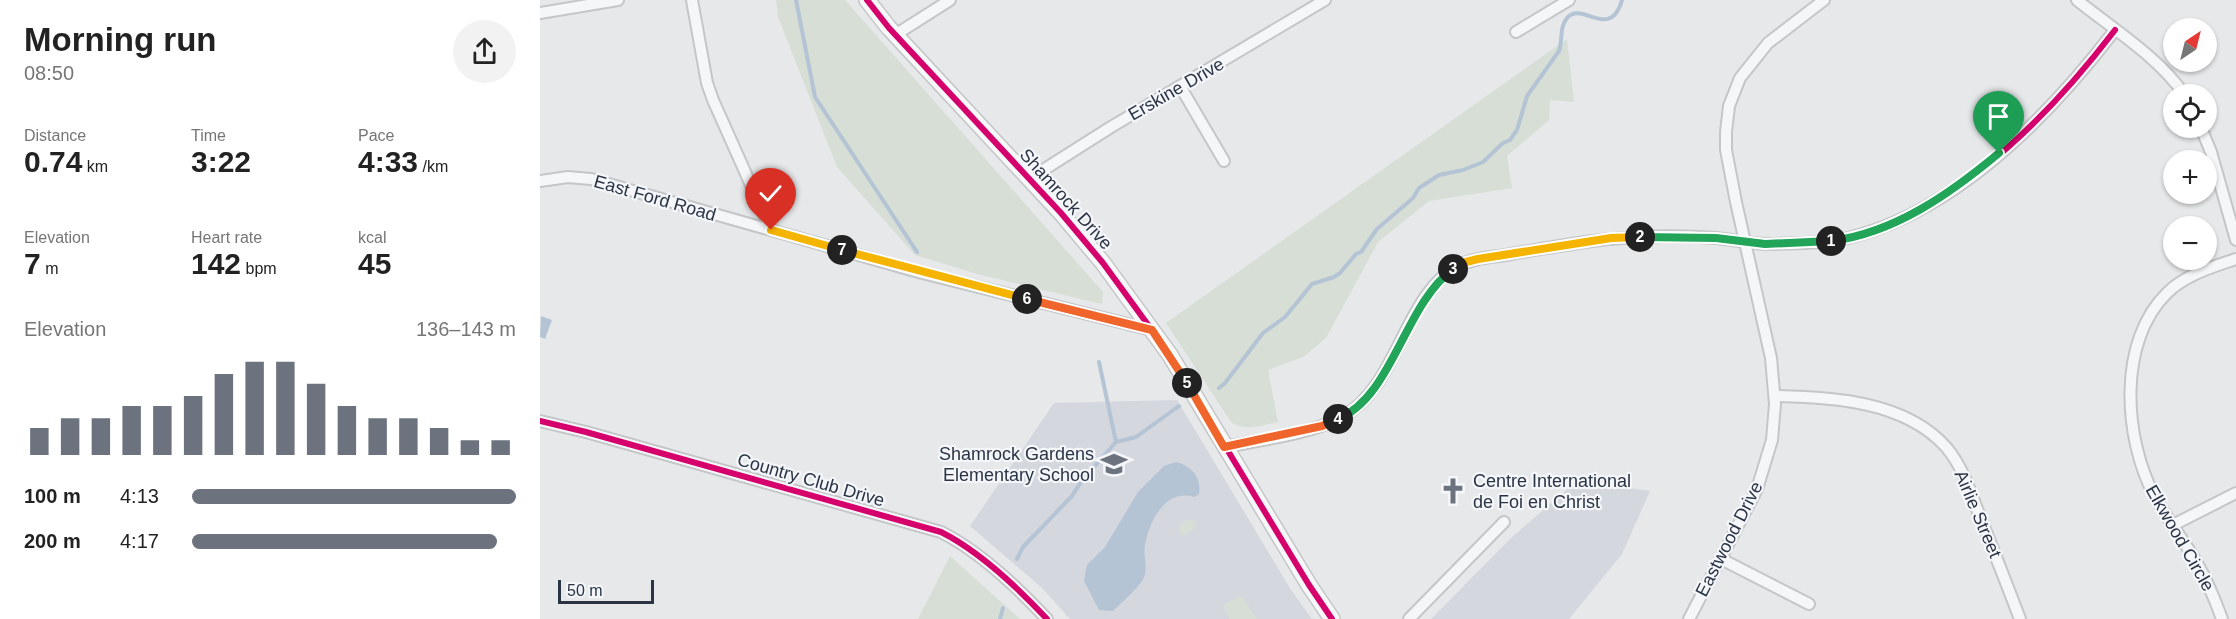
<!DOCTYPE html>
<meta charset="utf-8">
<style>
body{margin:0;font-family:Arial,sans-serif;background:#f2f2f2;color:#222;height:100vh;display:flex;flex-direction:column;font-size:22px;white-space:nowrap}
*{box-sizing:border-box;margin:0}
p{font-size:20px;color:#767676}
.icon{flex:none;width:33px;height:33px;fill:none;stroke:currentColor;stroke-width:2;stroke-linecap:round;stroke-linejoin:round}
.map{position:relative;flex:1;overflow:hidden}
.side{display:flex;flex-direction:column;background:#fff;width:540px}
.side>*{flex:none}
.needle{width:39px;rotate:35deg}
.buttons{position:absolute;left:1623px;top:18px;display:grid;gap:12px}
.buttons a{display:grid;place-items:center;width:54px;height:54px;border-radius:50%;background:#fff;box-shadow:0 2px 4px #0004;font-size:30px}
.scale{position:absolute;left:18px;bottom:15px;width:96px;box-sizing:border-box;padding-left:6px;border:3px solid #2b3445;border-top:0;font-size:16px;line-height:21px;white-space:nowrap;color:#2b3445;-webkit-text-stroke:4px #f4f6f9;paint-order:stroke}
.pin{position:absolute;display:grid;place-items:center;width:51px;height:51px;color:#fff;margin:-62px -26px;border-radius:50% 50% 50% 0;rotate:-45deg;box-shadow:0 0 6px #0007}
.pin .icon{rotate:45deg}
.km{position:absolute;width:30px;height:30px;margin:-15px;border-radius:50%;background:#222;color:#fff;font-size:16px;line-height:30px;text-align:center}
.round{display:grid;place-items:center;flex:none;width:63px;height:63px;border-radius:32px;background:#f2f2f2}
.headline{display:flex;align-items:center;justify-content:space-between;height:102px;padding:0 24px}
h1{font-size:33px;font-weight:700;line-height:45px}
.figures{display:grid;grid-template-columns:repeat(3,1fr);gap:9px;height:102px;padding:6px 24px}
.figures div{display:grid;align-content:center}
.figures b{font-size:30px;font-weight:700}
.figures small{font-size:16px;font-weight:400}
.figures p{font-size:16px}
.chart{height:168px;padding:12px 24px}
.chart p{display:flex;justify-content:space-between}
.chart svg{width:100%;height:108px;margin-top:6px;stroke:#6c737f;stroke-width:6}
ul{padding:0 24px;list-style:none;font-size:20px}
li{display:grid;grid-template-columns:96px 72px 1fr;align-items:center;height:45px}
li i{height:15px;border-radius:8px;background:#6c737f}
main{display:flex;flex:1;min-height:0}
.map>svg:first-child{display:block}
.built{fill:#d4d7dd}
.green{fill:#d6ded6}
.water{fill:#b4c4d5}
.lines{fill:none;stroke-linecap:round;stroke-linejoin:round}
.stream{stroke:#b4c4d5;stroke-width:4}
.street-casing{stroke:#c4c6c8;stroke-width:14}
.secondary-casing{stroke:#c4c6c8;stroke-width:18}
.street{stroke:#f5f6f7;stroke-width:10}
.secondary{stroke:#f8f8f8;stroke-width:15}
.cycleway-casing{stroke:#f4f6f9;stroke-width:10}
.cycleway{stroke:#d6006c;stroke-width:6}
.split-1-casing{stroke:#fff;stroke-width:12}
.split-2-casing{stroke:#fff;stroke-width:12}
.split-3-casing{stroke:#fff;stroke-width:12}
.split-4-casing{stroke:#fff;stroke-width:12}
.split-5-casing{stroke:#fff;stroke-width:12}
.split-6-casing{stroke:#fff;stroke-width:12}
.split-7-casing{stroke:#fff;stroke-width:12}
.split-8-casing{stroke:#fff;stroke-width:12}
.split-1{stroke:#22a559;stroke-width:8}
.split-2{stroke:#22a559;stroke-width:8}
.split-3{stroke:#f5b400;stroke-width:8}
.split-4{stroke:#22a559;stroke-width:8}
.split-5{stroke:#f0652b;stroke-width:8}
.split-6{stroke:#f0652b;stroke-width:8}
.split-7{stroke:#f5b400;stroke-width:8}
.split-8{stroke:#f5b400;stroke-width:8}
.labels{text-anchor:middle;dominant-baseline:central;stroke-width:4.5;stroke-linejoin:round;paint-order:stroke}
.street-label{font-size:18px;fill:#2b3445;stroke:#f4f6f9}
.poi-label{font-size:18px;fill:#2b3445;stroke:#f4f6f9;text-anchor:end}
</style>
<main>
<section class="side">
<div class="headline"><div><h1>Morning run</h1><p>08:50</p></div><a class="round"><svg class="icon" aria-label="share" viewBox="0 0 24 24"><path d="M12 15V3M7 8l5-5 5 5M5 13v7h14v-7"/></svg></a></div>
<div class="figures">
<div><p>Distance</p><b>0.74<small> km</small></b></div>
<div><p>Time</p><b>3:22</b></div>
<div><p>Pace</p><b>4:33<small> /km</small></b></div>
</div>
<div class="figures">
<div><p>Elevation</p><b>7<small> m</small></b></div>
<div><p>Heart rate</p><b>142<small> bpm</small></b></div>
<div><p>kcal</p><b>45</b></div>
</div>
<div class="chart"><p><span>Elevation</span>136–143 m</p>
<svg viewBox="0 0 160 44" preserveAspectRatio="none"><path d="M5 44V33M15 44V29M25 44V29M35 44V24M45 44V24M55 44V20M65 44V11M75 44V6M85 44V6M95 44V15M105 44V24M115 44V29M125 44V29M135 44V33M145 44V38M155 44V38"/></svg>
</div>
<ul>
<li><b>100 m</b>4:13<i style="width:100%"></i></li>
<li><b>200 m</b>4:17<i style="width:94%"></i></li>
</ul>
</section>
<div class="map">
<svg width="1696" height="619" viewBox="0 0 1696 619">
<rect width="100%" height="100%" fill="#e6e8ea"/>
<g class="built">
<polygon points="637,400 751,590 772,619 530,619 502,588 430,526 514,403"/>
<polygon points="1038,480 1110,491 1082,554 1029,619 891,619 972,537"/>
</g>
<g class="green">
<polygon points="236,0 305,0 563,292 562,304 441,275 375,255 297,167 238,17"/>
<path d="M1027 39 1034 102 1010 100 1009 120 967 156 972 188 889 201 838 242 786 338 763 357 728 370 738 422C722 425 706 432 691 422L626 323Z"/>
<polygon points="647,519 654,521 657,526 645,535 640,535 639,525"/>
<polygon points="410,556 480,619 378,619"/>
<polygon points="699,596 703,598 717,619 689,619 683,605"/>
</g>
<g class="water">
<polygon points="1,316 12,320 5,339 0,337"/>
<path d="M636 462C651 466 662 477 659 494L654 497C626 488 609 521 605 545 603 555 608 567 604 577 601 586 581 603 573 611L559 610 544 581 547 565 565 547 598 492 624 466Z"/>
</g>
<g class="lines">
<g class="stream">
<polyline points="256,0 275,97 377,252"/>
<polyline points="559,362 576,442"/>
<path d="M679 388 685 383 723 333 745 317 772 284 794 277 800 273 816 254 821 252 837 229 873 198 879 188 899 175 923 170 943 162 963 143 970 140 977 130 987 96 1019 51C1023 40 1019 28 1027 18 1042 0 1070 42 1082 0"/>
<polyline points="477,559 483,547 532,496 541,482 576,442 596,437 639,406"/>
<polyline points="460,619 463,608"/>
</g>
<g class="street-casing">
<g id="street">
<polyline points="152,0 167,83 173,100 231,230"/>
<path d="M1537 0C1573 29 1617 56 1644 94"/>
<polyline points="0,13 78,0"/>
<polyline points="976,32 1029,0"/>
<polyline points="355,35 410,0"/>
<polyline points="640,86 684,161"/>
<polyline points="1661,128 1671,152 1696,240"/>
<polyline points="489,179 571,127 785,0"/>
<polyline points="0,181 28,177 51,179 382,273 612,330"/>
<path d="M1235 396C1292 397 1365 401 1406 447 1423 467 1431 493 1440 517 1454 551 1467 585 1480 619"/>
<path d="M0 421 46 432 401 532C439 551 478 588 507 619"/>
<path d="M685 447C719 440 772 434 802 417 859 387 864 292 920 265 934 258 951 257 966 255 993 250 1019 246 1045 242 1089 236 1133 235 1177 238 1194 240 1212 244 1229 244 1255 243 1283 244 1308 238 1417 211 1509 116 1575 30"/>
<polyline points="1633,525 1696,493"/>
<polyline points="1181,559 1269,604"/>
<polyline points="869,619 964,522"/>
<polyline points="1149,619 1217,489 1232,440 1235,404 1231,358 1196,202 1186,150 1186,132 1189,106 1200,78 1228,43 1284,0"/>
<path d="M1682 619C1675 600 1668 582 1658 565 1645 541 1627 520 1614 495 1584 438 1577 342 1627 293 1645 275 1672 267 1696 259"/>
</g>
</g>
<g class="secondary-casing">
<polyline id="secondary" points="327,0 349,28 521,213 563,263 630,355 769,585 792,619"/>
</g>
<use href="#street" class="street"/>
<use href="#secondary" class="secondary"/>
<g class="cycleway-casing">
<g id="cycleway">
<polyline points="327,0 349,28 521,213 563,263 630,355 769,585 792,619"/>
<path d="M0 421 46 432 401 532C439 551 478 588 507 619"/>
<path d="M685 447C719 440 772 434 802 417 859 387 864 292 920 265 934 258 951 257 966 255 993 250 1019 246 1045 242 1089 236 1133 235 1177 238 1194 240 1212 244 1229 244 1255 243 1283 244 1308 238 1417 211 1509 116 1575 30"/>
</g>
</g>
<use href="#cycleway" class="cycleway"/>
</g>
<g class="lines">
<g class="split-1-casing">
<path id="split-1" d="M1291 241C1355 233 1411 193 1459 153"/>
</g>
<g class="split-2-casing">
<polyline id="split-2" points="1100,237 1176,238 1225,244 1291,241"/>
</g>
<g class="split-3-casing">
<polyline id="split-3" points="913,269 926,262 938,259 1071,238 1100,237"/>
</g>
<g class="split-4-casing">
<path id="split-4" d="M798 419C853 396 864 305 913 269"/>
</g>
<g class="split-5-casing">
<polyline id="split-5" points="647,383 684,447 782,426 798,419"/>
</g>
<g class="split-6-casing">
<polyline id="split-6" points="487,299 612,330 647,383"/>
</g>
<g class="split-7-casing">
<polyline id="split-7" points="302,250 487,299"/>
</g>
<g class="split-8-casing">
<polyline id="split-8" points="231,230 302,250"/>
</g>
<use href="#split-1" class="split-1"/>
<use href="#split-2" class="split-2"/>
<use href="#split-3" class="split-3"/>
<use href="#split-4" class="split-4"/>
<use href="#split-5" class="split-5"/>
<use href="#split-6" class="split-6"/>
<use href="#split-7" class="split-7"/>
<use href="#split-8" class="split-8"/>
</g>
<defs>
<g id="school-bare" transform="scale(2.07)"><path d="M0-5L7-2L0 1L-7-2ZM-4 1L0 2.5L4 1V4Q0 6-4 4Z" fill="#6c737f" stroke="#f4f6f9" stroke-width="2.5" paint-order="stroke"/></g>
<g id="church-bare" transform="scale(2.07)"><path d="M-1.2-6h2.4v3.5h3.3v2.4h-3.3V6h-2.4V-.1h-3.3v-2.4h3.3Z" fill="#6c737f" stroke="#f4f6f9" stroke-width="2.5" paint-order="stroke"/></g>
</defs>
<g fill-rule="evenodd">
<use href="#school-bare" x="574" y="464"/>
<use href="#church-bare" x="913" y="491"/>
</g>
<g class="labels">
<g class="street-label">
<text transform="translate(636 89) rotate(-30)">Erskine Drive</text>
<text transform="translate(115 198) rotate(16)">East Ford Road</text>
<text transform="translate(526 199) rotate(48)">Shamrock Drive</text>
<text transform="translate(271 480) rotate(16)">Country Club Drive</text>
<text transform="translate(1438 514) rotate(67)">Airlie Street</text>
<text transform="translate(1640 538) rotate(60)">Elkwood Circle</text>
<text transform="translate(1189 539) rotate(-63)">Eastwood Drive</text>
</g>
<g class="poi-label">
<text x="554" y="454">Shamrock Gardens<tspan x="554" dy="21">Elementary School</tspan></text>
<text x="933" y="481" text-anchor="start">Centre International<tspan x="933" dy="21">de Foi en Christ</tspan></text>
</g>
</g>
</svg>
<div class="buttons">
<a><svg class="needle" viewBox="-14 -14 28 28"><path d="M0-13l5 13h-10z" fill="#e53935"/><path d="M0 13l5-13h-10z" fill="#767676"/></svg></a>
<a><svg class="icon" aria-label="locate" viewBox="0 0 24 24"><circle cx="12" cy="12" r="6"/><path d="M12 2v4M12 18v4M2 12h4M18 12h4"/></svg></a>
<a>+</a>
<a>−</a>
</div>
<div class="scale">50 m</div>
<div class="pin" style="left:1459px;top:153px;background:#1e9e55"><svg class="icon" aria-label="arrive" viewBox="0 0 24 24"><path d="M6 21V4h12l-3 4 3 4H6"/></svg></div>
<div class="pin" style="left:231px;top:230px;background:#d93025"><svg class="icon" aria-label="check" viewBox="0 0 24 24"><path d="M5 12l5 5 9-10"/></svg></div>
<b class="km" style="left:1291px;top:241px">1</b>
<b class="km" style="left:1100px;top:237px">2</b>
<b class="km" style="left:913px;top:269px">3</b>
<b class="km" style="left:798px;top:419px">4</b>
<b class="km" style="left:647px;top:383px">5</b>
<b class="km" style="left:487px;top:299px">6</b>
<b class="km" style="left:302px;top:250px">7</b>
</div>
</main>
